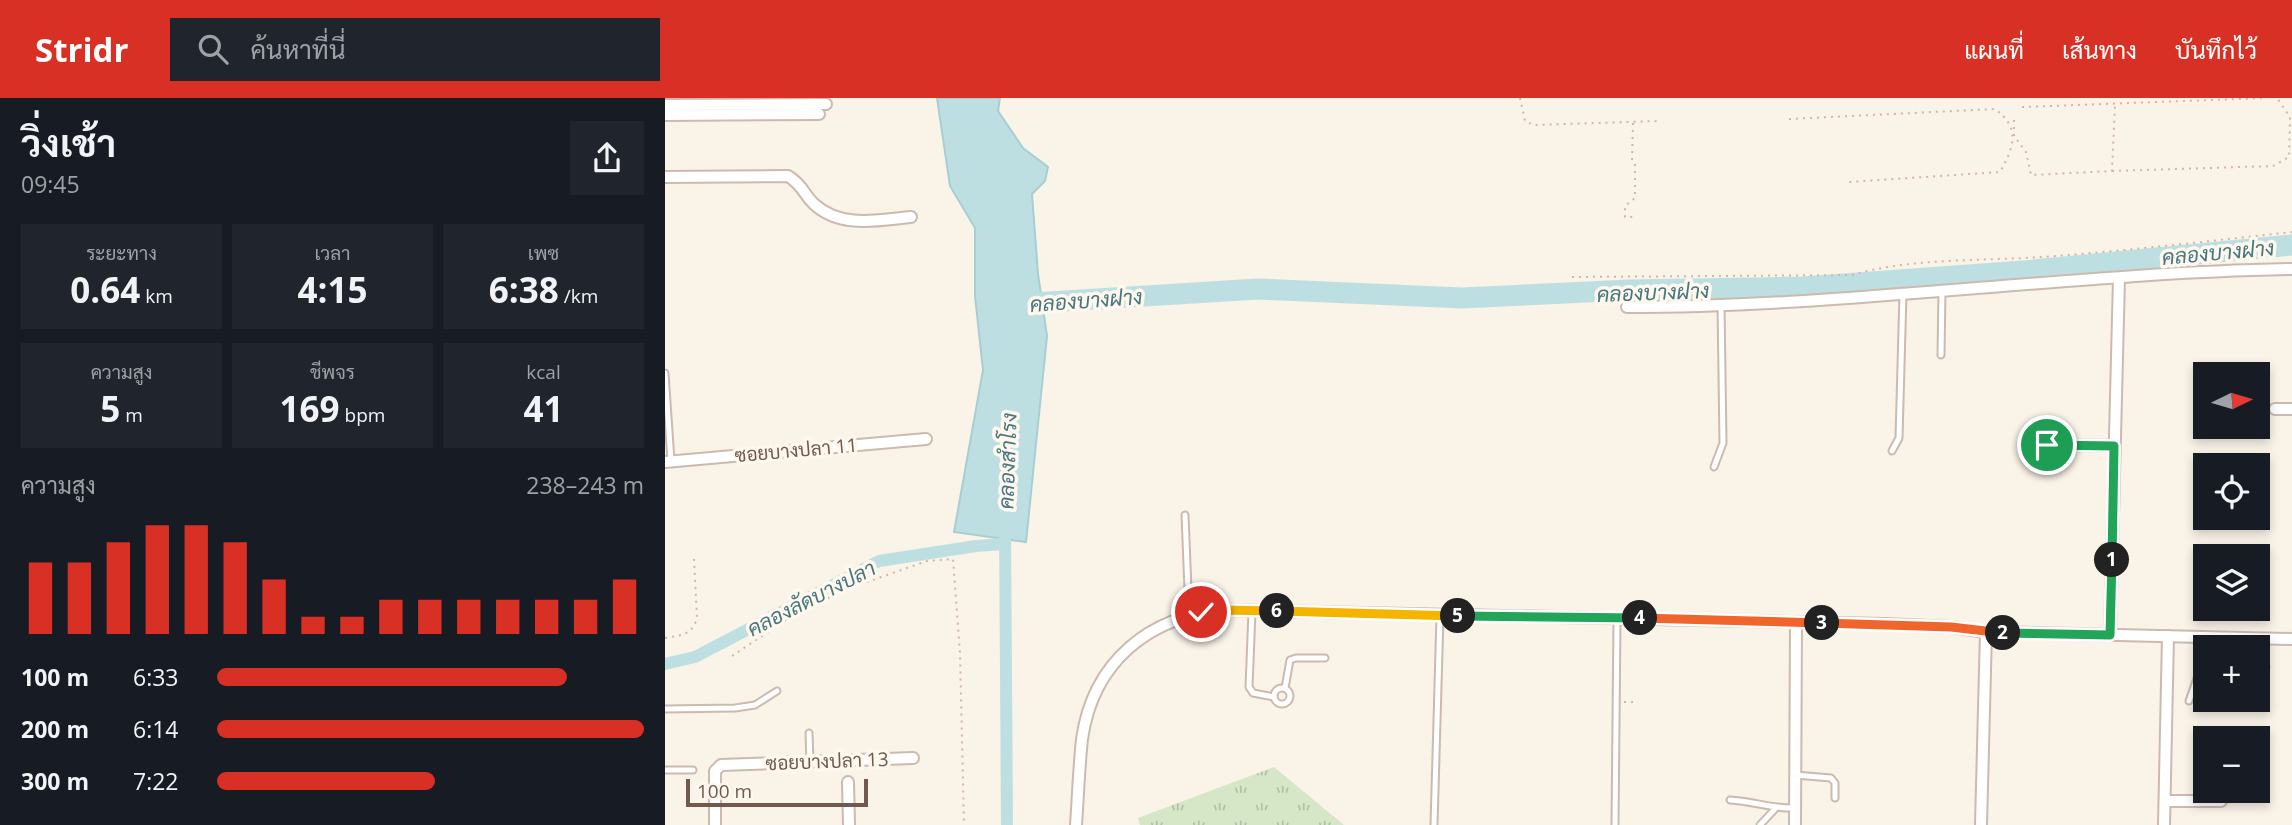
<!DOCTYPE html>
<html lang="th">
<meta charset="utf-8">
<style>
body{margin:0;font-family:"Open Sans",Sarabun,sans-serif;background:#20242c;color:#f1f3f6;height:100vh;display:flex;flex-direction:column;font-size:26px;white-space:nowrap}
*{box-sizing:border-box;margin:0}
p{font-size:23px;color:#9ea1a6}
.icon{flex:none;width:38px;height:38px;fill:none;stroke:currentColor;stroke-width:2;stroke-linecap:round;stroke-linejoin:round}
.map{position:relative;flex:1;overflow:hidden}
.side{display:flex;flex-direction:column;background:#171b24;width:665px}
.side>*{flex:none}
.needle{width:46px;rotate:85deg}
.fabs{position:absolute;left:1528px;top:264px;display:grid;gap:14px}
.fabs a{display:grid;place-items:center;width:77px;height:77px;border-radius:0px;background:#171b24;box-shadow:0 4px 10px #0003;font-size:35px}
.scale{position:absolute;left:21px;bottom:18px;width:182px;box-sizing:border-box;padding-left:7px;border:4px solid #72594e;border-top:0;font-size:19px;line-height:24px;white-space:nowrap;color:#72594e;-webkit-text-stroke:5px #fdf7ee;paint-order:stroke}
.pin{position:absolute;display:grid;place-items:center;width:60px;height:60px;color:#fff;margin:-30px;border:4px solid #fff;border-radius:50%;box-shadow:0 2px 7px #0007}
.km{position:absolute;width:35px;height:35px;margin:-18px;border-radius:50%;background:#222;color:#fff;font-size:19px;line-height:35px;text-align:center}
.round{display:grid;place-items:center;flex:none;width:74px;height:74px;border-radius:0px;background:#20242c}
.summary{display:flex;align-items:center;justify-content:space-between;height:119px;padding:0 21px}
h1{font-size:38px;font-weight:700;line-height:52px}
.figures{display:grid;grid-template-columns:repeat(3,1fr);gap:10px;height:119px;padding:7px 21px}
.figures div{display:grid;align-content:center;border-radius:0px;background:#20242c;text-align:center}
.figures b{font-size:35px;font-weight:700}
.figures small{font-size:19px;font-weight:400}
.figures p{font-size:19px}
.chart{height:196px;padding:14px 21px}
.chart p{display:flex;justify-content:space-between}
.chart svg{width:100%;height:126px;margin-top:7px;stroke:#d93025;stroke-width:6}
ul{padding:0 21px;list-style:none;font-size:23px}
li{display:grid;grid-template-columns:112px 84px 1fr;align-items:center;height:52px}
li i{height:18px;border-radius:9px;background:#d93025}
header{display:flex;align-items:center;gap:42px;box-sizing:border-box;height:98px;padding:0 35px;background:#d93025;color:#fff}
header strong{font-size:33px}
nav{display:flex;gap:38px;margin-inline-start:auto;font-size:24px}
.search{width:490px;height:63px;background:#20242c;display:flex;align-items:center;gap:18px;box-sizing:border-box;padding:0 24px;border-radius:0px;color:#9ea1a6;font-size:26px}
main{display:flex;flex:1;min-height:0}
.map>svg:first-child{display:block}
.grass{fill:url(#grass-tufts)}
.water{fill:#bedfe2;stroke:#a6ced3;stroke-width:2}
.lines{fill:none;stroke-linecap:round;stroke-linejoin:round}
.canal{stroke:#bedfe2;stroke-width:12}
.river{stroke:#bedfe2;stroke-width:21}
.service-casing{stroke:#ccbaaf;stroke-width:9}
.minor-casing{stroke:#ccbaaf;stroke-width:14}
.path{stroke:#d2b5a5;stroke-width:2;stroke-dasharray:2 5;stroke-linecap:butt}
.service{stroke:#fff;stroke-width:5}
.minor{stroke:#fff;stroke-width:10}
.split-1-casing{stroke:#fff;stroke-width:14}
.split-2-casing{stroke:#fff;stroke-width:14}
.split-3-casing{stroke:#fff;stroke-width:14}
.split-4-casing{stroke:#fff;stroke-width:14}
.split-5-casing{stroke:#fff;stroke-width:14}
.split-6-casing{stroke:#fff;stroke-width:14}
.split-7-casing{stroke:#fff;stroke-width:14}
.split-1{stroke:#22a559;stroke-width:9}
.split-2{stroke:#22a559;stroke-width:9}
.split-3{stroke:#f0652b;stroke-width:9}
.split-4{stroke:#f0652b;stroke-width:9}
.split-5{stroke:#22a559;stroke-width:9}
.split-6{stroke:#f5b400;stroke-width:9}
.split-7{stroke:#f5b400;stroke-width:9}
.labels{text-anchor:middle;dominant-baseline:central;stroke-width:7;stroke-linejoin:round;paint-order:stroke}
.street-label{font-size:19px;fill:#72594e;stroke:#fdf7ee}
.water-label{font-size:21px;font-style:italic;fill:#47777d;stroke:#fdf7ee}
</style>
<header>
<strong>Stridr</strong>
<div class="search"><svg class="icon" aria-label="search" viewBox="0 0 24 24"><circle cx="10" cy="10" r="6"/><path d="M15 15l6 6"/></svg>ค้นหาที่นี่</div>
<nav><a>แผนที่</a><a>เส้นทาง</a><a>บันทึกไว้</a></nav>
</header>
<main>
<section class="side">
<div class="summary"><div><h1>วิ่งเช้า</h1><p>09:45</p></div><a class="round"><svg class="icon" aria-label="share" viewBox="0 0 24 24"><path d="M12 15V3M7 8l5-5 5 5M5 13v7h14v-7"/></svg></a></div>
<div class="figures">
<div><p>ระยะทาง</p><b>0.64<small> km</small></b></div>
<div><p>เวลา</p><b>4:15</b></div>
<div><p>เพซ</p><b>6:38<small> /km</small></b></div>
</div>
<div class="figures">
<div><p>ความสูง</p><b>5<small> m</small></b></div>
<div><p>ชีพจร</p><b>169<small> bpm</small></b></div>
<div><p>kcal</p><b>41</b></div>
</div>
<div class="chart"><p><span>ความสูง</span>238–243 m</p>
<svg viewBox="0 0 160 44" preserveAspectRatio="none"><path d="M5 44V19M15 44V19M25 44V12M35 44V6M45 44V6M55 44V12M65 44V25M75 44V38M85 44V38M95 44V32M105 44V32M115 44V32M125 44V32M135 44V32M145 44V32M155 44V25"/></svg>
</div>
<ul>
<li><b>100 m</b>6:33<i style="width:82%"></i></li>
<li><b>200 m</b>6:14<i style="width:100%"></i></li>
<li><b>300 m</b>7:22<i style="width:51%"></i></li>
</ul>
</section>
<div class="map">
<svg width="1627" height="727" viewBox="0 0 1627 727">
<defs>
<pattern id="grass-tufts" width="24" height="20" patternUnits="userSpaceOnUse" patternTransform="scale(1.75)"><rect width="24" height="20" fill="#d6e7c8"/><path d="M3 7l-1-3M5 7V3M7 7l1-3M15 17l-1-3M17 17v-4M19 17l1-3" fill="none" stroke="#b2bea5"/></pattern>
</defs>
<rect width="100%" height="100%" fill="#faf3e8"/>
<polygon class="grass" points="609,669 679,727 475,727 473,720"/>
<polygon class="water" points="272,0 335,0 333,13 358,50 383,69 380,83 367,96 373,176 382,238 361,444 289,434 318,272 310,198 310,130 285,88"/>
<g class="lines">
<g class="canal">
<polyline points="340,426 342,727"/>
<polyline points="0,566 30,559 214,463 311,448 339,446"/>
</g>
<polyline class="river" points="351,206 593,191 797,200 964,192 1138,189 1358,173 1627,147"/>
<g class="service-casing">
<g id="service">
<polyline points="1276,257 1277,192"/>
<polyline points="0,275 6,363"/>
<polyline points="1227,353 1234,340 1238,195"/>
<polyline points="1049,369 1058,345 1056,207"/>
<polyline points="520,417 524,516"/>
<polyline points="587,513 584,589 588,595 609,599"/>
<polyline points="1592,569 1601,569"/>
<circle cx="617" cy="598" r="8"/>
<polyline points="620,590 625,562 631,560 660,560"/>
<polyline points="1524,603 1537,566 1539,539"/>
<polyline points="0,611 70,610 90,607 112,593"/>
<polyline points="144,635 145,664"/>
<polyline points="0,672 28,672"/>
<polyline points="1130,677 1166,680 1170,685 1170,700"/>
<path d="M1065 702C1088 703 1107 711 1130 710"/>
<polyline points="769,727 775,518"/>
<polyline points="950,727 952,522"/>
<polyline points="1095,727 1110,711"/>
</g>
</g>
<g class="minor-casing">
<g id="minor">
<polyline points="0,7 161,6"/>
<polyline points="0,17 154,16"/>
<path d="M0 79 123 78C139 88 138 96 149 106 176 131 214 122 246 119"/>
<path d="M962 209C1184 209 1405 175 1627 171"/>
<polyline points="1610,311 1627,311"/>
<polyline points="1370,330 1373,342 1382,347 1449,348"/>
<polyline points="0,364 261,341"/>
<polyline points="1445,537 1454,180"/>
<polyline points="183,684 184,727"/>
<polyline points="1501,703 1556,703"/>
<polyline points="50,727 50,673 56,667 248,660"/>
<path d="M411 727C413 699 414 669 417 641 428 564 484 518 559 512L1220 526 1286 529 1321 534 1627 541"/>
<polyline points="1130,727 1131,525"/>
<polyline points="1316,727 1321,534"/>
<polyline points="1499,727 1503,538"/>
</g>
</g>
<g class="path">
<polyline points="855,0 860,23 869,27 994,23"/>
<polyline points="1357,9 1601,0"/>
<path d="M1124 21 1330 11C1356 30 1349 49 1335 74L1184 84"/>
<polyline points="1349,22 1349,38 1361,54 1366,77 1447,73 1450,7"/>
<polyline points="968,25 967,63 970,67 970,100 960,108 960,119 971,119"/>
<polyline points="1447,73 1608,68 1624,59 1625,19 1612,0"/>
<path d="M907 179 1187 177C1244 160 1317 163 1377 159 1461 153 1544 143 1627 134"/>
<path d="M0 540C17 537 28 537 32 519L29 461"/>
<polyline points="67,558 127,518 179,492 262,463 288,461 295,555 299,727"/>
<polyline points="959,604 973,604"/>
</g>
<use href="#service" class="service"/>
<use href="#minor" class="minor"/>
</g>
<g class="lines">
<g class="split-1-casing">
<polyline id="split-1" points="1382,347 1449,348 1447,462"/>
</g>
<g class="split-2-casing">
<polyline id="split-2" points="1338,535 1445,537 1447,462"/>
</g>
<g class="split-3-casing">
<polyline id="split-3" points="1157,525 1286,529 1338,535"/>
</g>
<g class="split-4-casing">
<polyline id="split-4" points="975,520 1157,525"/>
</g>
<g class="split-5-casing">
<polyline id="split-5" points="793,518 975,520"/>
</g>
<g class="split-6-casing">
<polyline id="split-6" points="612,513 793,518"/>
</g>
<g class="split-7-casing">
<polyline id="split-7" points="536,514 559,512 612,513"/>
</g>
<use href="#split-1" class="split-1"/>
<use href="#split-2" class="split-2"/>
<use href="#split-3" class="split-3"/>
<use href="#split-4" class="split-4"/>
<use href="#split-5" class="split-5"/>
<use href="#split-6" class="split-6"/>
<use href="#split-7" class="split-7"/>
</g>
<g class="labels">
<g class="street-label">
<text transform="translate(131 352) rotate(-5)">ซอยบางปลา 11</text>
<text transform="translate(162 663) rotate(-2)">ซอยบางปลา 13</text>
</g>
<g class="water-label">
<text transform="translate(1553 154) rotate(-5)">คลองบางฝาง</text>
<text transform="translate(988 194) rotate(-2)">คลองบางฝาง</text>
<text transform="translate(421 202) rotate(-4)">คลองบางฝาง</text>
<text transform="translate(342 363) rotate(-88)">คลองสำโรง</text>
<text transform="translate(146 500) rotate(-27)">คลองลัดบางปลา</text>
</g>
</g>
</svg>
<div class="fabs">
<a><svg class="needle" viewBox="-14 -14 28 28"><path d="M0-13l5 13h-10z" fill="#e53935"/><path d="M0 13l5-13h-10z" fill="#9ea1a6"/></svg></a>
<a><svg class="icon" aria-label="locate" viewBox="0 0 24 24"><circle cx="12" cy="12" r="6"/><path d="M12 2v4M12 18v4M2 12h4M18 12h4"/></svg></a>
<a><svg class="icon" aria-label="layers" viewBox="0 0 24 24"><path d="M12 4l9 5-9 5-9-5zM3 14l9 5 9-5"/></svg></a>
<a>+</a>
<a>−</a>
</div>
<div class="scale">100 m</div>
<div class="pin" style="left:1382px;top:347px;background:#1e9e55"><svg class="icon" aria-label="arrive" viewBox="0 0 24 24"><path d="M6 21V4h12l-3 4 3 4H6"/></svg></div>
<div class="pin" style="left:536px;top:514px;background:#d93025"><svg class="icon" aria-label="check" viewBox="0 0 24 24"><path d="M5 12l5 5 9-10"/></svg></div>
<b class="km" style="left:1447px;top:462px">1</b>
<b class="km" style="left:1338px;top:535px">2</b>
<b class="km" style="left:1157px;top:525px">3</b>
<b class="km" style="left:975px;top:520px">4</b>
<b class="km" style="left:793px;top:518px">5</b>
<b class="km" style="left:612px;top:513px">6</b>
</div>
</main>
